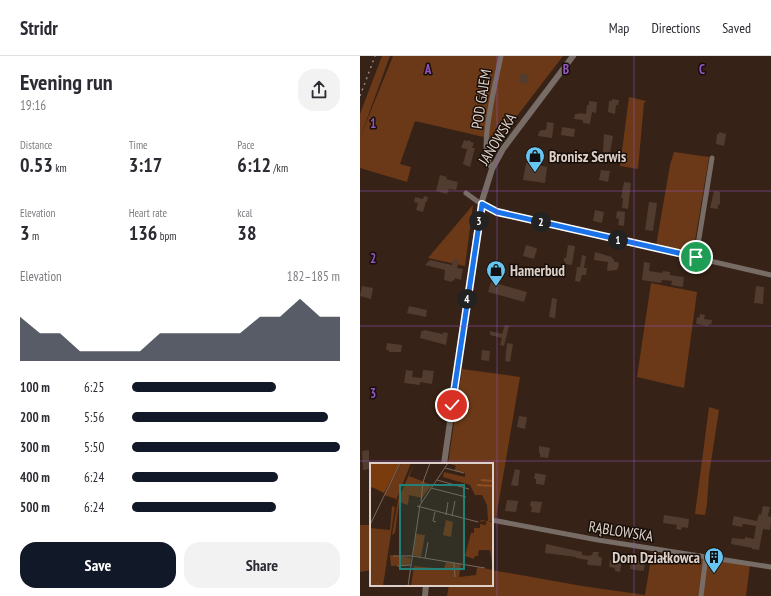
<!DOCTYPE html>
<meta charset="utf-8">
<style>
body{margin:0;font-family:"PT Sans Narrow",sans-serif;background:#f2f2f3;color:#2b2b33;height:100vh;display:flex;flex-direction:column;font-size:15px;white-space:nowrap}
*{box-sizing:border-box;margin:0}
p{font-size:13px;color:#7c7c81}
.icon{flex:none;width:22px;height:22px;fill:none;stroke:currentColor;stroke-width:2;stroke-linecap:round;stroke-linejoin:round}
.map{position:relative;flex:1;overflow:hidden}
.details{display:flex;flex-direction:column;background:#fff;width:360px}
.details>*{flex:none}
.pin{position:absolute;display:grid;place-items:center;width:34px;height:34px;color:#fff;margin:-17px;border:2px solid #fff;border-radius:50%;box-shadow:0 1px 4px #0007}
.km{position:absolute;width:20px;height:20px;margin:-10px;border-radius:50%;background:#222;color:#fff;font-size:11px;line-height:20px;text-align:center}
.round{display:grid;place-items:center;flex:none;width:42px;height:42px;border-radius:16px;background:#f2f2f3}
.headline{display:flex;align-items:center;justify-content:space-between;height:68px;padding:0 20px}
h1{font-size:22px;font-weight:700;line-height:30px}
.figures{display:grid;grid-template-columns:repeat(3,1fr);gap:6px;height:68px;padding:4px 20px}
.figures div{display:grid;align-content:center}
.figures b{font-size:20px;font-weight:700}
.figures small{font-size:11px;font-weight:400}
.figures p{font-size:11px}
.chart{height:112px;padding:8px 20px}
.chart p{display:flex;justify-content:space-between}
.chart svg{width:100%;height:72px;margin-top:4px;fill:#111827;opacity:.7}
.action{display:flex;gap:8px;margin-top:auto;padding:8px 20px}
.action a{flex:1;height:46px;border-radius:16px;background:#111827;color:#fff;font-size:16px;font-weight:700;line-height:46px;text-align:center}
.action a+a{background:#f2f2f3;color:#2b2b33}
ul{padding:0 20px;list-style:none;font-size:13px}
li{display:grid;grid-template-columns:64px 48px 1fr;align-items:center;height:30px}
li i{height:10px;border-radius:5px;background:#111827}
header{display:flex;align-items:center;gap:24px;box-sizing:border-box;height:56px;padding:0 20px;background:#fff;border-bottom:1px solid #e1e1e2}
header strong{font-size:19px}
nav{display:flex;gap:22px;margin-inline-start:auto;font-size:14px}
main{display:flex;flex:1;min-height:0}
.map>svg:first-child{display:block}
.green{fill:#6b3917}
.building{fill:#513c2f}
.lines{fill:none;stroke-linecap:round;stroke-linejoin:round}
.minor{stroke:#776c66;stroke-width:5}
.tertiary{stroke:#776c66;stroke-width:6}
.rail{stroke:#98887f;stroke-width:1.5;stroke-dasharray:2 4;stroke-linecap:butt}
.route-casing{stroke:#fff;stroke-width:8}
.route{stroke:#1a73e8;stroke-width:5}
.grid{fill:none;stroke:#9455c1;stroke-width:1;stroke-opacity:0.55}
.labels{text-anchor:middle;dominant-baseline:central;stroke-width:3;stroke-linejoin:round;paint-order:stroke}
.street-label{font-size:15px;fill:#ddd0c8;stroke:#170e09}
.poi-label{font-size:15px;font-weight:bold;fill:#ddd0c8;stroke:#170e09;text-anchor:start}
.inset-river{fill:none;stroke:#8e4d21;stroke-width:2}
.inset-road{fill:none;stroke:#79685d;stroke-width:1}
.view{fill:#247f77;fill-opacity:0.15;stroke:#247f77;stroke-width:2}
.inset-edge{fill:none;stroke:#ddd0c8;stroke-width:2}
.grid-label{font-size:13px;text-anchor:middle;font-weight:bold;fill:#9455c1;stroke:#170e09;stroke-width:3;stroke-linejoin:round;paint-order:stroke}
</style>
<header>
<strong>Stridr</strong>
<nav><a>Map</a><a>Directions</a><a>Saved</a></nav>
</header>
<main>
<section class="details">
<div class="headline"><div><h1>Evening run</h1><p>19:16</p></div><a class="round"><svg class="icon" aria-label="share" viewBox="0 0 24 24"><path d="M12 15V3M7 8l5-5 5 5M5 13v7h14v-7"/></svg></a></div>
<div class="figures">
<div><p>Distance</p><b>0.53<small> km</small></b></div>
<div><p>Time</p><b>3:17</b></div>
<div><p>Pace</p><b>6:12<small> /km</small></b></div>
</div>
<div class="figures">
<div><p>Elevation</p><b>3<small> m</small></b></div>
<div><p>Heart rate</p><b>136<small> bpm</small></b></div>
<div><p>kcal</p><b>38</b></div>
</div>
<div class="chart"><p><span>Elevation</span>182–185 m</p>
<svg viewBox="0 0 160 44" preserveAspectRatio="none"><path d="M0 44V17L10 27L20 27L30 38L40 38L50 38L60 38L70 27L80 27L90 27L100 27L110 27L120 17L130 17L140 6L150 17L160 17V44z"/></svg>
</div>
<ul>
<li><b>100 m</b>6:25<i style="width:69%"></i></li>
<li><b>200 m</b>5:56<i style="width:94%"></i></li>
<li><b>300 m</b>5:50<i style="width:100%"></i></li>
<li><b>400 m</b>6:24<i style="width:70%"></i></li>
<li><b>500 m</b>6:24<i style="width:69%"></i></li>
</ul>
<div class="action"><a>Save</a><a>Share</a></div>
</section>
<div class="map">
<svg width="411" height="540" viewBox="0 0 411 540">
<rect width="100%" height="100%" fill="#362216"/>
<g class="green">
<polygon points="22,0 30,0 1,79 33,0 203,0 137,86 128,82 55,65 40,108 51,111 47,126 0,112 0,58"/>
<polygon points="269,41 286,45 284,47 278,113 260,110"/>
<polygon points="314,96 349,101 333,197 296,190 310,109"/>
<polygon points="113,149 105,210 68,202"/>
<polygon points="291,227 337,236 324,332 277,321"/>
<polygon points="102,313 160,321 136,462 132,461 132,408 88,408"/>
<polygon points="349,351 359,354 349,419 347,448 345,459 335,458"/>
<polygon points="0,469 11,469 11,514 0,516"/>
<polygon points="292,496 390,509 386,540 87,540 89,529 132,529 132,514 222,530 285,539"/>
</g>
<g class="building">
<polygon points="161,17 169,19 166,28 159,27"/>
<polygon points="252,43 259,44 258,49 256,49 255,58 248,56 249,45 252,45"/>
<polygon points="229,45 237,46 236,57 232,56 230,68 223,67 223,64 214,63 215,58 218,58 218,57 226,58 227,49 229,49"/>
<polygon points="187,66 194,67 192,82 178,80 179,75 181,75 181,74 186,74"/>
<polygon points="202,71 215,73 214,81 201,79"/>
<polygon points="359,76 366,78 364,90 356,88 357,78 359,78"/>
<polygon points="244,78 253,80 250,97 243,96"/>
<polygon points="104,84 107,85 109,84 111,86 114,87 112,92 115,92 110,111 103,108 107,93 101,92"/>
<polygon points="166,107 187,111 185,127 163,124"/>
<polygon points="241,114 250,115 248,126 239,124"/>
<polygon points="80,119 87,121 86,123 98,126 96,134 89,133 87,138 76,135"/>
<polygon points="264,126 271,127 268,153 262,152 263,142 261,142"/>
<polygon points="354,135 360,136 360,149 358,148 358,153 350,152"/>
<polygon points="64,140 68,141 67,146 66,145 63,156 56,154 58,147 54,146 55,141 63,143"/>
<polygon points="289,146 297,147 293,175 285,174"/>
<polygon points="235,154 244,156 242,167 233,165"/>
<polygon points="257,155 265,156 264,170 258,169 259,163 256,162"/>
<polygon points="166,189 176,192 177,193 174,203 163,200"/>
<polygon points="208,189 215,190 212,209 205,208 206,206 204,206 204,202 206,202"/>
<polygon points="235,196 252,201 252,203 254,203 254,206 258,206 259,209 257,214 247,215 248,206 234,204"/>
<polygon points="222,199 226,200 224,212 227,212 226,219 222,219 220,226 215,225 217,211 220,211"/>
<polygon points="93,203 99,204 97,212 103,213 101,224 95,222 94,225 92,224 92,226 84,224 85,214 65,209 70,204 92,209"/>
<polygon points="284,206 290,207 289,215 302,217 303,215 310,216 310,219 324,221 323,231 311,229 312,225 302,224 301,227 282,224"/>
<polygon points="131,226 167,236 164,246 128,236"/>
<polygon points="2,230 13,232 11,243 0,240"/>
<polygon points="396,230 404,231 403,248 394,247"/>
<polygon points="192,242 197,243 195,262 189,261"/>
<polygon points="49,250 67,254 66,261 47,257"/>
<polygon points="340,258 345,259 344,263 352,264 351,269 349,268 348,270 336,268 337,261 339,262"/>
<polygon points="145,269 149,270 144,290 140,289 142,282 130,279 130,275 142,278"/>
<polygon points="64,274 83,278 83,276 88,277 86,289 60,282 61,276"/>
<polygon points="27,287 42,289 41,296 29,296 29,294 26,294"/>
<polygon points="147,287 153,288 150,306 145,305"/>
<polygon points="122,294 130,295 129,305 121,304"/>
<polygon points="46,314 53,315 52,321 62,322 63,314 74,315 72,328 60,326 60,329 44,327"/>
<polygon points="159,360 167,361 165,373 157,371"/>
<polygon points="179,390 190,392 188,402 180,401 180,398 179,396"/>
<polygon points="9,394 9,413 3,414 2,395"/>
<polygon points="155,413 160,414 158,430 156,430 151,429"/>
<polygon points="175,417 186,419 184,429 176,428 176,423 174,423"/>
<polygon points="147,444 158,445 156,456 145,455"/>
<polygon points="171,445 182,446 180,457 171,456 172,451 170,450"/>
<polygon points="403,450 410,451 408,460 411,461 411,468 410,474 403,473 399,494 392,493 392,492 371,488 372,482 381,483 385,483 385,481 394,483 396,470 383,468 382,471 372,469 374,460 397,465 399,458 401,459"/>
<polygon points="304,459 329,463 328,472 322,471 321,474 316,473 317,469 303,467"/>
<polygon points="186,488 222,496 222,499 230,500 231,499 232,499 233,496 239,496 238,500 242,502 241,510 229,509 227,508 228,504 216,502 216,501 185,497"/>
<polygon points="250,504 262,505 260,516 255,515 255,512 249,511"/>
<polygon points="271,504 275,505 275,504 285,506 284,515 281,514 281,515 270,513"/>
</g>
<g class="lines">
<g class="minor">
<path d="M132 113C128 106 126 98 126 89 127 60 135 29 141 0"/>
<polyline points="106,137 121,148 137,156 411,219"/>
<polyline points="336,201 352,102"/>
<polyline points="132,464 238,484 411,511"/>
<polyline points="341,540 346,500"/>
</g>
<g class="tertiary">
<polyline points="84,408 121,148 132,113 143,93 213,0"/>
<polyline points="65,540 66,529"/>
</g>
<polyline class="rail" points="0,40 15,0"/>
</g>
<g class="lines">
<g class="route-casing">
<polyline id="route" points="92,349 122,148 137,156 336,201"/>
</g>
<use href="#route" class="route"/>
</g>
<path class="grid" d="M137 0V540M274 0V540M0 135H411M0 270H411M0 405H411"/>
<defs>
<g id="shop-pin" transform="scale(1)"><path d="M0 17L-7.5 6A9.5 9.5 0 1 1 7.5 6Z" fill="#68c4f0" stroke="#170e09"/><path d="M-5-2.5h2.3a2.7 3.5 0 0 1 5.4 0H5L5.5 6h-11ZM-1.5-2.5h3a1.5 2.3 0 0 0-3 0Z" fill="#111"/></g>
<g id="building-pin" transform="scale(1)"><path d="M0 17L-7.5 6A9.5 9.5 0 1 1 7.5 6Z" fill="#68c4f0" stroke="#170e09"/><path d="M-4-6H4V6H1V3H-1V6H-4ZM-2.5-4.3h1.7v1.8h-1.7ZM.8-4.3h1.7v1.8H.8ZM-2.5-1h1.7V.8h-1.7ZM.8-1h1.7V.8H.8Z" fill="#111"/></g>
</defs>
<g fill-rule="evenodd">
<use href="#shop-pin" x="175" y="100"/>
<use href="#shop-pin" x="136" y="214"/>
<use href="#building-pin" x="354" y="501"/>
</g>
<g class="labels">
<g class="street-label">
<text transform="translate(121 43) rotate(-81)">POD GAJEM</text>
<text transform="translate(137 83) rotate(-58)">JANOWSKA</text>
<text transform="translate(261 475) rotate(9)">RĄBLOWSKA</text>
</g>
<g class="poi-label">
<text x="189" y="100">Bronisz Serwis</text>
<text x="150" y="214">Hamerbud</text>
<text x="340" y="501" text-anchor="end">Dom Działkowca</text>
</g>
</g>
<g transform="translate(10 407)">
<rect width="123" height="123" fill="#362216"/>
<path d="M31 0H41L25 40 26 36 14 32ZM45 0 39 13 62 22 52 35 39 32 38 42 29 39 25 70 22 72 28 37 40 9ZM78 0H123V58H118L117 42 112 32H105L100 22 73 14 74 9 95 14V10L84 8 86 3ZM22 43 25 44 13 123H0V65L20 67ZM76 57 83 59 81 74 73 72ZM112 57 123 59V107L120 87H109L108 93H105L104 96 95 93 101 70H104V65H110V61L116 62V58L108 59ZM46 71 55 72 51 94 43 92ZM20 92 41 95 40 102 21 103ZM76 99 91 101 89 114 106 112 107 104 123 107V123H41L44 103 74 106Z" fill="#6b3917"/>
<path d="M0 0H30L14 30 2 24 0 27Z" fill="#7b3c0d"/>
<path class="inset-river" d="M111 17 123 18M107 22 123 23"/>
<path class="inset-road" d="M75 5 94 10M67 17 99 26M61 25 96 34M51 39 53 19 60 0M47 43 108 59M65 49 63 58 66 59M76 52 78 39M82 53 85 38M0 62 30 0M23 93H42M42 93 115 105M55 95 58 79M84 100 85 114M27 103 41 102M38 123 50 42 78 0"/>
<path class="view" d="M30 22H94V106H30Z"/>
<rect width="123" height="123" class="inset-edge"/>
</g>
<g class="grid-label">
<text x="68" y="18">A</text>
<text x="206" y="18">B</text>
<text x="342" y="18">C</text>
<text x="13" y="72">1</text>
<text x="13" y="207">2</text>
<text x="13" y="342">3</text>
</g>
</svg>
<div class="pin" style="left:336px;top:201px;background:#1e9e55"><svg class="icon" aria-label="arrive" viewBox="0 0 24 24"><path d="M6 21V4h12l-3 4 3 4H6"/></svg></div>
<div class="pin" style="left:92px;top:349px;background:#d93025"><svg class="icon" aria-label="check" viewBox="0 0 24 24"><path d="M5 12l5 5 9-10"/></svg></div>
<b class="km" style="left:258px;top:184px">1</b>
<b class="km" style="left:181px;top:166px">2</b>
<b class="km" style="left:119px;top:165px">3</b>
<b class="km" style="left:107px;top:243px">4</b>
</div>
</main>
